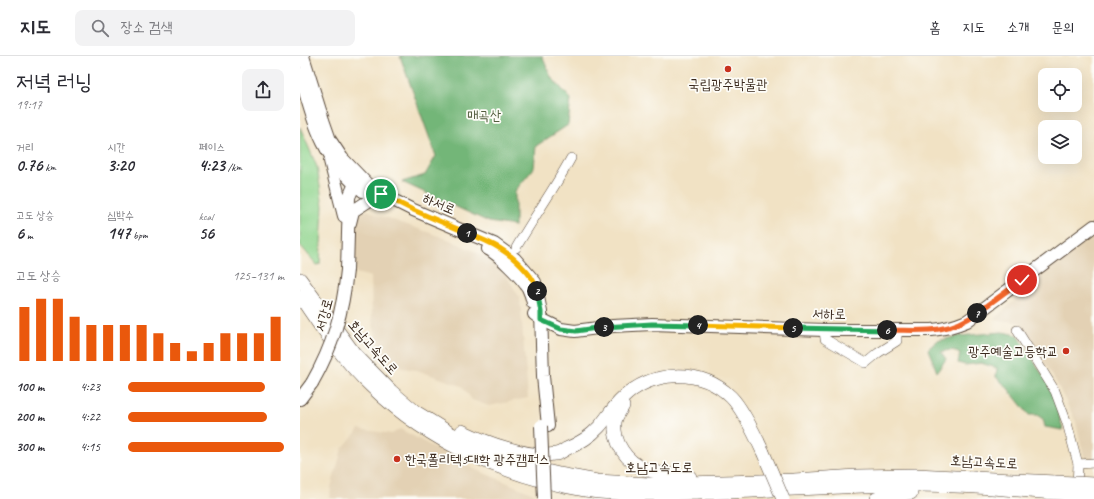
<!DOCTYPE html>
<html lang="ko">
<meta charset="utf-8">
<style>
body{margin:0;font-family:Caveat,"Poor Story",sans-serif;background:#f2f2f3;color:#2b2b33;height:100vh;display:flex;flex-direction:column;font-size:15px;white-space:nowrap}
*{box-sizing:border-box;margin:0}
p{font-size:13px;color:#7c7c81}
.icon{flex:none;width:22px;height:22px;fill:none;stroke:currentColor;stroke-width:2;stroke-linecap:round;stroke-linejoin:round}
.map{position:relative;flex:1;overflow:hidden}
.sheet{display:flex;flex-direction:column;background:#fff;width:300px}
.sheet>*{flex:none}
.fabs{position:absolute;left:738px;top:12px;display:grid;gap:8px}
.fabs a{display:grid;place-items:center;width:44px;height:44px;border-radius:8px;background:#fff;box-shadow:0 4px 16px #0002;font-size:20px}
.pin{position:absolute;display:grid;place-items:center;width:34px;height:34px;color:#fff;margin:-17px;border:2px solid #fff;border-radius:50%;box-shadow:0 1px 4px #0007}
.km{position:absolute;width:20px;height:20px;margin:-10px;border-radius:50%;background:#222;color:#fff;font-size:11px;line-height:20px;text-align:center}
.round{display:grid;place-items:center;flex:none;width:42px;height:42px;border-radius:8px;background:#f2f2f3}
.head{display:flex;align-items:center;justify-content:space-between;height:68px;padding:0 16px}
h1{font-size:22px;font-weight:600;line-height:30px}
.metrics{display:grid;grid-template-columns:repeat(3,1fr);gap:6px;height:68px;padding:4px 16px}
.metrics div{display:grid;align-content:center}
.metrics b{font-size:17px;font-weight:600}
.metrics small{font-size:11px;font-weight:400}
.metrics p{font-size:11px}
.chart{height:112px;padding:8px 16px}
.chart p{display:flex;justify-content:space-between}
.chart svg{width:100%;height:72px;margin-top:4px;stroke:#ea580c;stroke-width:6}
ul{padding:0 16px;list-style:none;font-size:13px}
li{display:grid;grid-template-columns:64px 48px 1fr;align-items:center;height:30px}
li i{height:10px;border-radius:5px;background:#ea580c}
header{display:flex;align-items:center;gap:24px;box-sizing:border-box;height:56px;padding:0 20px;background:#fff;border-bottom:1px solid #e1e1e2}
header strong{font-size:19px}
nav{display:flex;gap:22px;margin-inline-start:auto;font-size:14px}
.search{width:280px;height:36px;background:#f2f2f3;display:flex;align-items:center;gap:10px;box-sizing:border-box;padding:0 14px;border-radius:8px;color:#7c7c81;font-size:15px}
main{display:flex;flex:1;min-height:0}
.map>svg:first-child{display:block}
.built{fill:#e3d1b4}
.green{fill:#8fd48d;stroke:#657f56}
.forest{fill:#73b678;stroke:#57704b}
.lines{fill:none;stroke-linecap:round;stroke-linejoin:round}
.minor-casing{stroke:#564637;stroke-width:10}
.major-casing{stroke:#564637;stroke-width:14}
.highway-casing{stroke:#564637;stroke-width:14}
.minor{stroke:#fff;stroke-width:9}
.major{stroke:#fff;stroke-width:12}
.highway{stroke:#fff;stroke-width:13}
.major-bridge-casing{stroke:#564637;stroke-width:14;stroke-linecap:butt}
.highway-bridge-casing{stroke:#564637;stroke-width:14;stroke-linecap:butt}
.major-bridge{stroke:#fff;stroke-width:12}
.highway-bridge{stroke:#fff;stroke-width:13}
.split-1-casing{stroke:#fff;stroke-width:8}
.split-2-casing{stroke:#fff;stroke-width:8}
.split-3-casing{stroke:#fff;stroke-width:8}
.split-4-casing{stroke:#fff;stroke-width:8}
.split-5-casing{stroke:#fff;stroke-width:8}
.split-6-casing{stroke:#fff;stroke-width:8}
.split-7-casing{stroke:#fff;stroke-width:8}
.split-8-casing{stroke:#fff;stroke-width:8}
.split-1{stroke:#f5b400;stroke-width:5}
.split-2{stroke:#f5b400;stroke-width:5}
.split-3{stroke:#22a559;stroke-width:5}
.split-4{stroke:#22a559;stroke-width:5}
.split-5{stroke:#f5b400;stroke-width:5}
.split-6{stroke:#22a559;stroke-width:5}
.split-7{stroke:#f0652b;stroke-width:5}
.split-8{stroke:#f0652b;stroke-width:5}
.poi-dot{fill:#c8321e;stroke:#fdfcf7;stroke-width:1.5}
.labels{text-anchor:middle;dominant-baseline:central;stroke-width:3.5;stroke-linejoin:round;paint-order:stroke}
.poi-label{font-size:14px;fill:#3b2a1e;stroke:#fdfcf7}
.park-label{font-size:14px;fill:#545d3f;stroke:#fdfcf7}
.street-label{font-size:14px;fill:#3b2a1e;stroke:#fdfcf7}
</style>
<header>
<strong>지도</strong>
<div class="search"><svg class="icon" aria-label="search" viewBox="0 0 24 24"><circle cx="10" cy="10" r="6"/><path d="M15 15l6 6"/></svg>장소 검색</div>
<nav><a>홈</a><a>지도</a><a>소개</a><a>문의</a></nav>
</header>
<main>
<section class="sheet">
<div class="head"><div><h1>저녁 러닝</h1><p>19:17</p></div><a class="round"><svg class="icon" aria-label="share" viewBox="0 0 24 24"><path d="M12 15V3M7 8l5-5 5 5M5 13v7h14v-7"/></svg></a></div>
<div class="metrics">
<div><p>거리</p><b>0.76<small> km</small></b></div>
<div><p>시간</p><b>3:20</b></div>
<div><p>페이스</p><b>4:23<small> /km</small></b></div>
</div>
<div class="metrics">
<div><p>고도 상승</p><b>6<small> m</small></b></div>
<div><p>심박수</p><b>147<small> bpm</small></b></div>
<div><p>kcal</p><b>56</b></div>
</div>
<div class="chart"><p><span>고도 상승</span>125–131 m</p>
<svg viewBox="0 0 160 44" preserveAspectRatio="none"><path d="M5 44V11M15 44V6M25 44V6M35 44V17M45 44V22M55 44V22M65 44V22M75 44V22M85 44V27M95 44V33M105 44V38M115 44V33M125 44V27M135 44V27M145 44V27M155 44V17"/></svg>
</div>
<ul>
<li><b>100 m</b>4:23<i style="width:88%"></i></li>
<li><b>200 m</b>4:22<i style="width:89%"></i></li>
<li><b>300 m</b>4:15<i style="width:100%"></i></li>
</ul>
</section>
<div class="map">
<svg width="794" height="443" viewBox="0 0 794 443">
<rect width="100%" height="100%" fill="#fdfcf7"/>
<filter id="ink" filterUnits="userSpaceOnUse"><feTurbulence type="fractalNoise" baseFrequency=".025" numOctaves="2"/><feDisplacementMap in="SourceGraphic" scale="8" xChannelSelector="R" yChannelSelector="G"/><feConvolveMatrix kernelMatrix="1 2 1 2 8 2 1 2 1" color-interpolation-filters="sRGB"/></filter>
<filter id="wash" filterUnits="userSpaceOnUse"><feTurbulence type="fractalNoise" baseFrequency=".012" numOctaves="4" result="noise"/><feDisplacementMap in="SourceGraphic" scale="16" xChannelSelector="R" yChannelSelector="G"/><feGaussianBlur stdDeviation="0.9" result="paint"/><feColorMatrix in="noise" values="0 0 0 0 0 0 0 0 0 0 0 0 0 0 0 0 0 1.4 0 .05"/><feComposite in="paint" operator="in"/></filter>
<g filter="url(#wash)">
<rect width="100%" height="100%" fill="#f1e2c4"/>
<g class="built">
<polygon points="68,154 76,158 150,184 191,203 206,219 220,242 228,342 189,350 172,344 162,330 117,314 102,312 83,302 79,291 72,264 71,221 56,217 53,166 56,158"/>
<polygon points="794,181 794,403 785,405 776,366 755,324 720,267 694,263 769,196 785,185"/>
<polygon points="59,373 92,378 100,373 174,413 234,438 234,443 30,443 31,431 42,393"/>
</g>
<polygon class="green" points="0,71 17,111 23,150 20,208 17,209 0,189"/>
<g class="forest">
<polygon points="100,0 242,0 251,21 271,43 268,69 236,90 234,112 215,135 215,170 189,166 102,126 125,119 136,100"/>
<path d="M702 276 718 279 753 336 763 374 745 371 743 363 737 359H729L706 330 696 321 697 312 681 307 665 309 658 307 660 297C653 293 649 294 641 296L646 303 637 316 628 293 637 285 659 280Z"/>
</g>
</g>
<g filter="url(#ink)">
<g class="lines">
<g class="minor-casing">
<g id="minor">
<path d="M216 192C234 161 254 133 271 102"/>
<polyline points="524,274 525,283 566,307 578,297 597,285 597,274"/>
<polyline points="717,274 755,335 767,367 778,408 777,432"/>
<polyline points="778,408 794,407"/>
</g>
</g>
<g class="major-casing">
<g id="major">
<polyline points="3,0 23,64 30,84 42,102 68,129 81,138 111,153 194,188 215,203 235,226 241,256 243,320 248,370"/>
<path d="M0 18C14 67 21 101 63 135"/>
<polyline points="30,105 44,160"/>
<polyline points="50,167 53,155 73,142"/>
<path d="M188 193C198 198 222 222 228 232 230 236 232 242 233 247"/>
<polyline points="47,214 49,141 58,121"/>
<path d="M234 258 241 263 261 273 275 275 313 270 352 268 524 274H632C644 273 655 270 667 265L794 170"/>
<polyline points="0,343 12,327"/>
</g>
</g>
<g class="highway-casing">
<g id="highway">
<polyline points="0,223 54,297 91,335 116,356 150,377 190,397 225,410 259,418 297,425 349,428 494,424 557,420 616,419 755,426"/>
<path d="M0 240C21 272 44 305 72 331 130 387 206 421 285 434 323 440 363 438 401 437 469 435 537 430 605 429 654 428 704 433 754 437"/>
<path d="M323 350C320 355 316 360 315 366 313 386 326 406 345 413 359 418 375 419 390 421"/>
<path d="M162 375C185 386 230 403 255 398 259 398 263 395 266 393 278 388 290 381 299 371 307 362 313 351 322 343 351 314 400 311 431 341 442 352 456 381 463 396"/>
<polyline points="576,443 588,439 611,437"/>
</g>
</g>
<use href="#minor" class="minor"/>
<use href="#major" class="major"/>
<use href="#highway" class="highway"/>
<g class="major-bridge-casing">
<g id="major-bridge">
<path d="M12 327C33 290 43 256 47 214"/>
<polyline points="241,370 244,443"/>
</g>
</g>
<g class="highway-bridge-casing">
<g id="highway-bridge">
<polyline points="463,396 483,443"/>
<polyline points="755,426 794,428"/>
<polyline points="754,437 794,439"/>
</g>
</g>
<use href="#major-bridge" class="major-bridge"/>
<use href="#highway-bridge" class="highway-bridge"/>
</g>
</g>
<g class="lines" filter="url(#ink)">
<g class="split-1-casing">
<polyline id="split-1" points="81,138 111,153 167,177"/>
</g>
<g class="split-2-casing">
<path id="split-2" d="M167 177C192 187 208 194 227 216 232 222 235 226 237 235"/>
</g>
<g class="split-3-casing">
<polyline id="split-3" points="237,235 241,256 241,264 261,273 276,275 304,271"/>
</g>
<g class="split-4-casing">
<polyline id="split-4" points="304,271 352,268 398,269"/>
</g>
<g class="split-5-casing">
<polyline id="split-5" points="398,269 493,272"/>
</g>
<g class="split-6-casing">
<polyline id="split-6" points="493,272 587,274"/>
</g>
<g class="split-7-casing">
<path id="split-7" d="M587 274C622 274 647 279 677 257"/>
</g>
<g class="split-8-casing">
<polyline id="split-8" points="677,257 722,224"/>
</g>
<use href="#split-1" class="split-1"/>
<use href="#split-2" class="split-2"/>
<use href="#split-3" class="split-3"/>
<use href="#split-4" class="split-4"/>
<use href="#split-5" class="split-5"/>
<use href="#split-6" class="split-6"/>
<use href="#split-7" class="split-7"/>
<use href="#split-8" class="split-8"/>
</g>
<g class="poi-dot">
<circle cx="428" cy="13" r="4"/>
<circle cx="766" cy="295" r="4"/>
<circle cx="97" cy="403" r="4"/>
</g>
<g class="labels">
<g class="poi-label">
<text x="428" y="28">국립광주박물관</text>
<text x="758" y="295" text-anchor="end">광주예술고등학교</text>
<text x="105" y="403" text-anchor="start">한국폴리텍5대학 광주캠퍼스</text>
</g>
<g class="park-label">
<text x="184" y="59">매곡산</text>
</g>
<g class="street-label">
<text transform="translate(139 148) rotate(23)">하서로</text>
<text transform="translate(529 258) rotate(1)">서하로</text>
<text transform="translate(24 259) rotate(-75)">서강로</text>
<text transform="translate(73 291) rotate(49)">호남고속도로</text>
<text transform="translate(684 406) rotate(3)">호남고속도로</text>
<text x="359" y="411">호남고속도로</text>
</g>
</g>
</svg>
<div class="fabs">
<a><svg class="icon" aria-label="locate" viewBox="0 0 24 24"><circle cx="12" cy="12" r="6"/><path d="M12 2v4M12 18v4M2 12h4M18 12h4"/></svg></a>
<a><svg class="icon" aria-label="layers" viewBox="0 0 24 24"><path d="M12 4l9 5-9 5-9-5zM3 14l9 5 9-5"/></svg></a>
</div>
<div class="pin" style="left:81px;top:138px;background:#1e9e55"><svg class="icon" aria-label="arrive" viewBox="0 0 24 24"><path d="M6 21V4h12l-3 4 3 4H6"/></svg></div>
<div class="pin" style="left:722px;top:224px;background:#d93025"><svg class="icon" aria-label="check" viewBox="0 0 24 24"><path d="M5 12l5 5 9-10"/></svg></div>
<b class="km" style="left:167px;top:177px">1</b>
<b class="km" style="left:237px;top:235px">2</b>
<b class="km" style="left:304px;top:271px">3</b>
<b class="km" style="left:398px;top:269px">4</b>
<b class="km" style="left:493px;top:272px">5</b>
<b class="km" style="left:587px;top:274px">6</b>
<b class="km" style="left:677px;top:257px">7</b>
</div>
</main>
